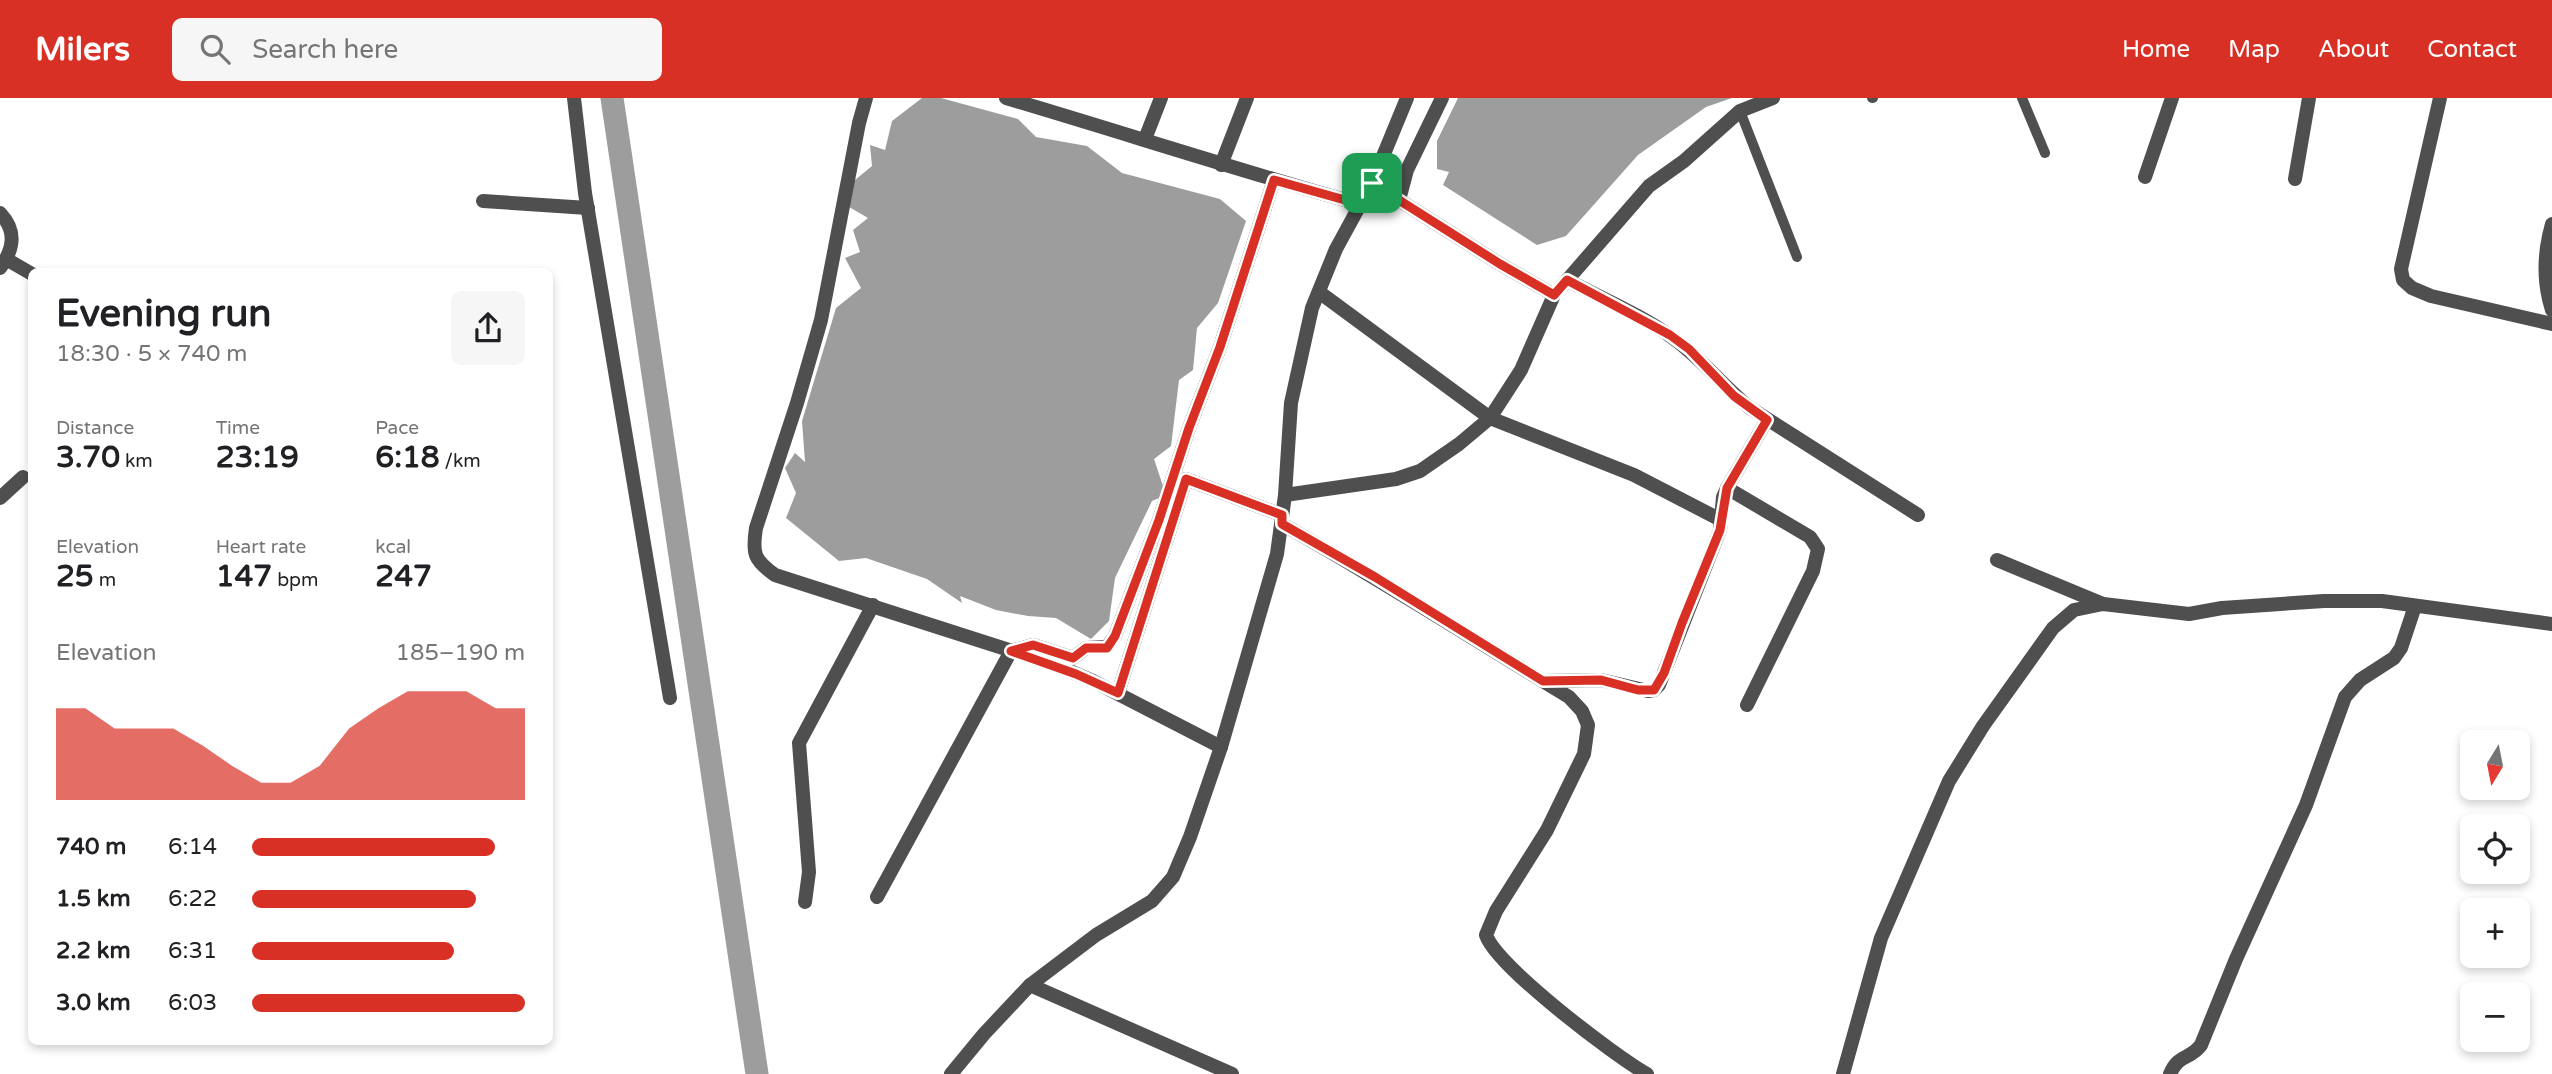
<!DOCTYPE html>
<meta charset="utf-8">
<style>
body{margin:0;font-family:"Varela Round",sans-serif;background:#f6f6f6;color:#202124;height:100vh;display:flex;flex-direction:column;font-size:26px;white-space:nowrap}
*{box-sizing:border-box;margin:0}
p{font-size:23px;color:#757577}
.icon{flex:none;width:38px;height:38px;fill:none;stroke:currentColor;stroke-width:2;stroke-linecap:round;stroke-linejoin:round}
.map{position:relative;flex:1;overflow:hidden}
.details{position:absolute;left:28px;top:170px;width:525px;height:777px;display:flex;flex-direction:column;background:#fff;border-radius:10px;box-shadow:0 4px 10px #0003}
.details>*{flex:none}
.needle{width:46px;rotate:190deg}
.controls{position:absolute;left:2460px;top:632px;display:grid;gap:14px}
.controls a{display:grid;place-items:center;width:70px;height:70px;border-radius:10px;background:#fff;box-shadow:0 4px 10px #0003;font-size:35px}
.pin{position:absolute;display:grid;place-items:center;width:60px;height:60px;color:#fff;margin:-30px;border-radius:14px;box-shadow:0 4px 10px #0006}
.round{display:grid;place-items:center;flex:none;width:74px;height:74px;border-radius:10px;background:#f6f6f6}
.summary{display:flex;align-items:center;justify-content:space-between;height:119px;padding:0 28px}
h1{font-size:38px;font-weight:700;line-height:52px}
.metrics{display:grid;grid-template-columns:repeat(3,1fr);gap:10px;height:119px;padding:7px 28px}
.metrics div{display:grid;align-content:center}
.metrics b{font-size:30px;font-weight:700}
.metrics small{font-size:19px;font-weight:400}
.metrics p{font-size:19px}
.chart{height:196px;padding:14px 28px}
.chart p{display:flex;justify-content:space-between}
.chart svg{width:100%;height:126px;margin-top:7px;fill:#d93025;opacity:.7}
ul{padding:0 28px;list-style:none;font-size:23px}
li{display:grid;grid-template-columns:112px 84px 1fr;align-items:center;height:52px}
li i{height:18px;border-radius:9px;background:#d93025}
header{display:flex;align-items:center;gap:42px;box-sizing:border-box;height:98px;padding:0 35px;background:#d93025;color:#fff}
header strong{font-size:33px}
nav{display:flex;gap:38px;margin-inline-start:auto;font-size:24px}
.search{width:490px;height:63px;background:#f6f6f6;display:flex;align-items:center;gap:18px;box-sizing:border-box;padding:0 24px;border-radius:10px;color:#757577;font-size:26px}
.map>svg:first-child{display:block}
.water{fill:#9d9d9d}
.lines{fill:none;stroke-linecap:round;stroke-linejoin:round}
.canal{stroke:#9d9d9d;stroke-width:23}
.service{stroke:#4f4f4f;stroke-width:10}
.minor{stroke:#4f4f4f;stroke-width:14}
.tertiary{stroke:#4f4f4f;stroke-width:14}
.route-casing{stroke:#fff;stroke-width:14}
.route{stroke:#d93025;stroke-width:9}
</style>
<header>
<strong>Milers</strong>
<div class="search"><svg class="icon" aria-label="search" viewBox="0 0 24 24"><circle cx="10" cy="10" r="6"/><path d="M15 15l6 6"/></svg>Search here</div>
<nav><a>Home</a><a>Map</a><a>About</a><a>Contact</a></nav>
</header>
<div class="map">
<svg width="2552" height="976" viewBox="0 0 2552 976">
<rect width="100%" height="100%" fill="#fff"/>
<g class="water">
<polygon points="922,0 941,0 1018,21 1036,39 1087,48 1122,75 1220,101 1246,123 1218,205 1197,230 1193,272 1179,282 1171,348 1154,361 1166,397 1152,403 1115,480 1109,523 1091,541 1056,520 1028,518 996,512 960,498 962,505 927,481 866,460 839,463 786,420 796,395 785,370 795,355 805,364 802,323 836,210 861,190 845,160 860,154 853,132 868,120 844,106 844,91 872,68 870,47 885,52 892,23"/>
<polygon points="1458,0 1732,0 1706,9 1638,57 1566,138 1537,147 1443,87 1449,74 1437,71 1437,43"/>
</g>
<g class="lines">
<polyline class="canal" points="612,0 757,976"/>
<g class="service">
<polyline points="1872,0 1873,0"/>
<polyline points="2022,0 2045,55"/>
<polyline points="1740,13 1797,159"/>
</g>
<g class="minor">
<polyline points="574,0 585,95 670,600"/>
<path d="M866 0 859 25 821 222 797 305 756 430C752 456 754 462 775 477L1053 566 1093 583 1221 649"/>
<path d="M1006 0C1124 35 1241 73 1359 106"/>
<polyline points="2440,0 2401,171 2403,182 2412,190 2431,198 2552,226"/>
<polyline points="1145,41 1161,0"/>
<polyline points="1221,67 1247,0"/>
<polyline points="2145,79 2172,0"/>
<polyline points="2295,81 2309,0"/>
<polyline points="1399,102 1407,72 1442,0"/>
<polyline points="483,103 588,110"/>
<path d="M0 115C17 133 14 151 0 170"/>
<path d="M2552 126C2544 154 2543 184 2552 212"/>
<polyline points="6,161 32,176"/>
<path d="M1567 182C1601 200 1643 218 1673 240 1701 260 1723 288 1750 310L1918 417"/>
<polyline points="1562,188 1649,88 1684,63 1740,13 1773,0"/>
<polyline points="1319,194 1490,320 1634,377 1721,422"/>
<polyline points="1727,390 1810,439 1818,451 1813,473 1747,607"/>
<polyline points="1285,397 1396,381 1420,373 1459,346 1490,320 1521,272 1554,197 1500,166 1372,85"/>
<polyline points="0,400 23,379"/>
<path d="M1282 426C1379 481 1473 541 1569 599L1582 613 1588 627 1584 656 1547 732 1496 813 1486 837C1496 868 1615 958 1647 976"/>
<polyline points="1997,462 2103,506"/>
<polyline points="1544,583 1601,582 1648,593 1654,592 1659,587 1720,432 1723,399 1727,390 1767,322"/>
<polyline points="1118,595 1186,381 1282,417"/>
<polyline points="877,799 1011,553 1033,547 1073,560 1086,550 1107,549 1115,538 1159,422 1189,330 1220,249 1274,82"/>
<polyline points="805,804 809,774 799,645 873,507"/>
<polyline points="1030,887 1232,976"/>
<polyline points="1843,976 1881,840 1949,683 1983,628 2053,530 2074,512 2103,506 2189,516 2222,510 2324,503 2382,503 2552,526"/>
<path d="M2170 976C2179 955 2190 962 2201 947L2236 861 2306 707 2345 599 2360 582 2394 560 2401 550 2415 508"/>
</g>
<polyline class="tertiary" points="951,976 984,936 1030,887 1096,837 1152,803 1173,779 1190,739 1221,649 1277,456 1285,397 1291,305 1312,210 1336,151 1372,85 1407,0"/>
</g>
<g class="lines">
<g class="route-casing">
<polygon id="route" points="1274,82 1359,106 1372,85 1500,166 1554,197 1567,182 1670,237 1689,251 1734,298 1767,322 1727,390 1720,432 1682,525 1664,575 1654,592 1638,592 1601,582 1543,583 1375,479 1282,426 1282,417 1186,381 1118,595 1076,576 1011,553 1033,547 1073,560 1086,550 1107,550 1115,538 1159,422 1189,330 1220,249"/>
</g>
<use href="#route" class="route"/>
</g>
</svg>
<div class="controls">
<a><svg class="needle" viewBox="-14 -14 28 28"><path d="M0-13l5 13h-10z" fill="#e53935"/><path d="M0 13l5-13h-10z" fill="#757577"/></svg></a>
<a><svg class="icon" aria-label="locate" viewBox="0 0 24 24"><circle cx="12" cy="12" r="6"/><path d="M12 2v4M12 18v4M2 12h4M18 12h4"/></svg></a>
<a>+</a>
<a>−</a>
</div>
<div class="pin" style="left:1372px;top:85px;background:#1e9e55"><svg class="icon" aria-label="arrive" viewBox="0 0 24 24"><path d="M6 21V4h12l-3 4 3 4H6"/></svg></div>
<section class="details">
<div class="summary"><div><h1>Evening run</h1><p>18:30 · 5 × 740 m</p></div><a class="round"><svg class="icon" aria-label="share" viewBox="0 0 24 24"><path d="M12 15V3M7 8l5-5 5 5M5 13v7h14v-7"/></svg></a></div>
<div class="metrics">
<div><p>Distance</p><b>3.70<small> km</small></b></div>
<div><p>Time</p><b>23:19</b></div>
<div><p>Pace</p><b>6:18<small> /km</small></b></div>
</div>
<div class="metrics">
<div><p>Elevation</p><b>25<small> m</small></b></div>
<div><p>Heart rate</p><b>147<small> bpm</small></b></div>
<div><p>kcal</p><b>247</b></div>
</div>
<div class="chart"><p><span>Elevation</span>185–190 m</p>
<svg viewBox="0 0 160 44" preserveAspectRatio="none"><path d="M0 44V12L10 12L20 19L30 19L40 19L50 25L60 32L70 38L80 38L90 32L100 19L110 12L120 6L130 6L140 6L150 12L160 12V44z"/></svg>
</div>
<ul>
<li><b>740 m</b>6:14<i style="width:89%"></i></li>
<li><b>1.5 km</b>6:22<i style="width:82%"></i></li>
<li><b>2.2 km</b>6:31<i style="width:74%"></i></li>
<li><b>3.0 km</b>6:03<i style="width:100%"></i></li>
</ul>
</section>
</div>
